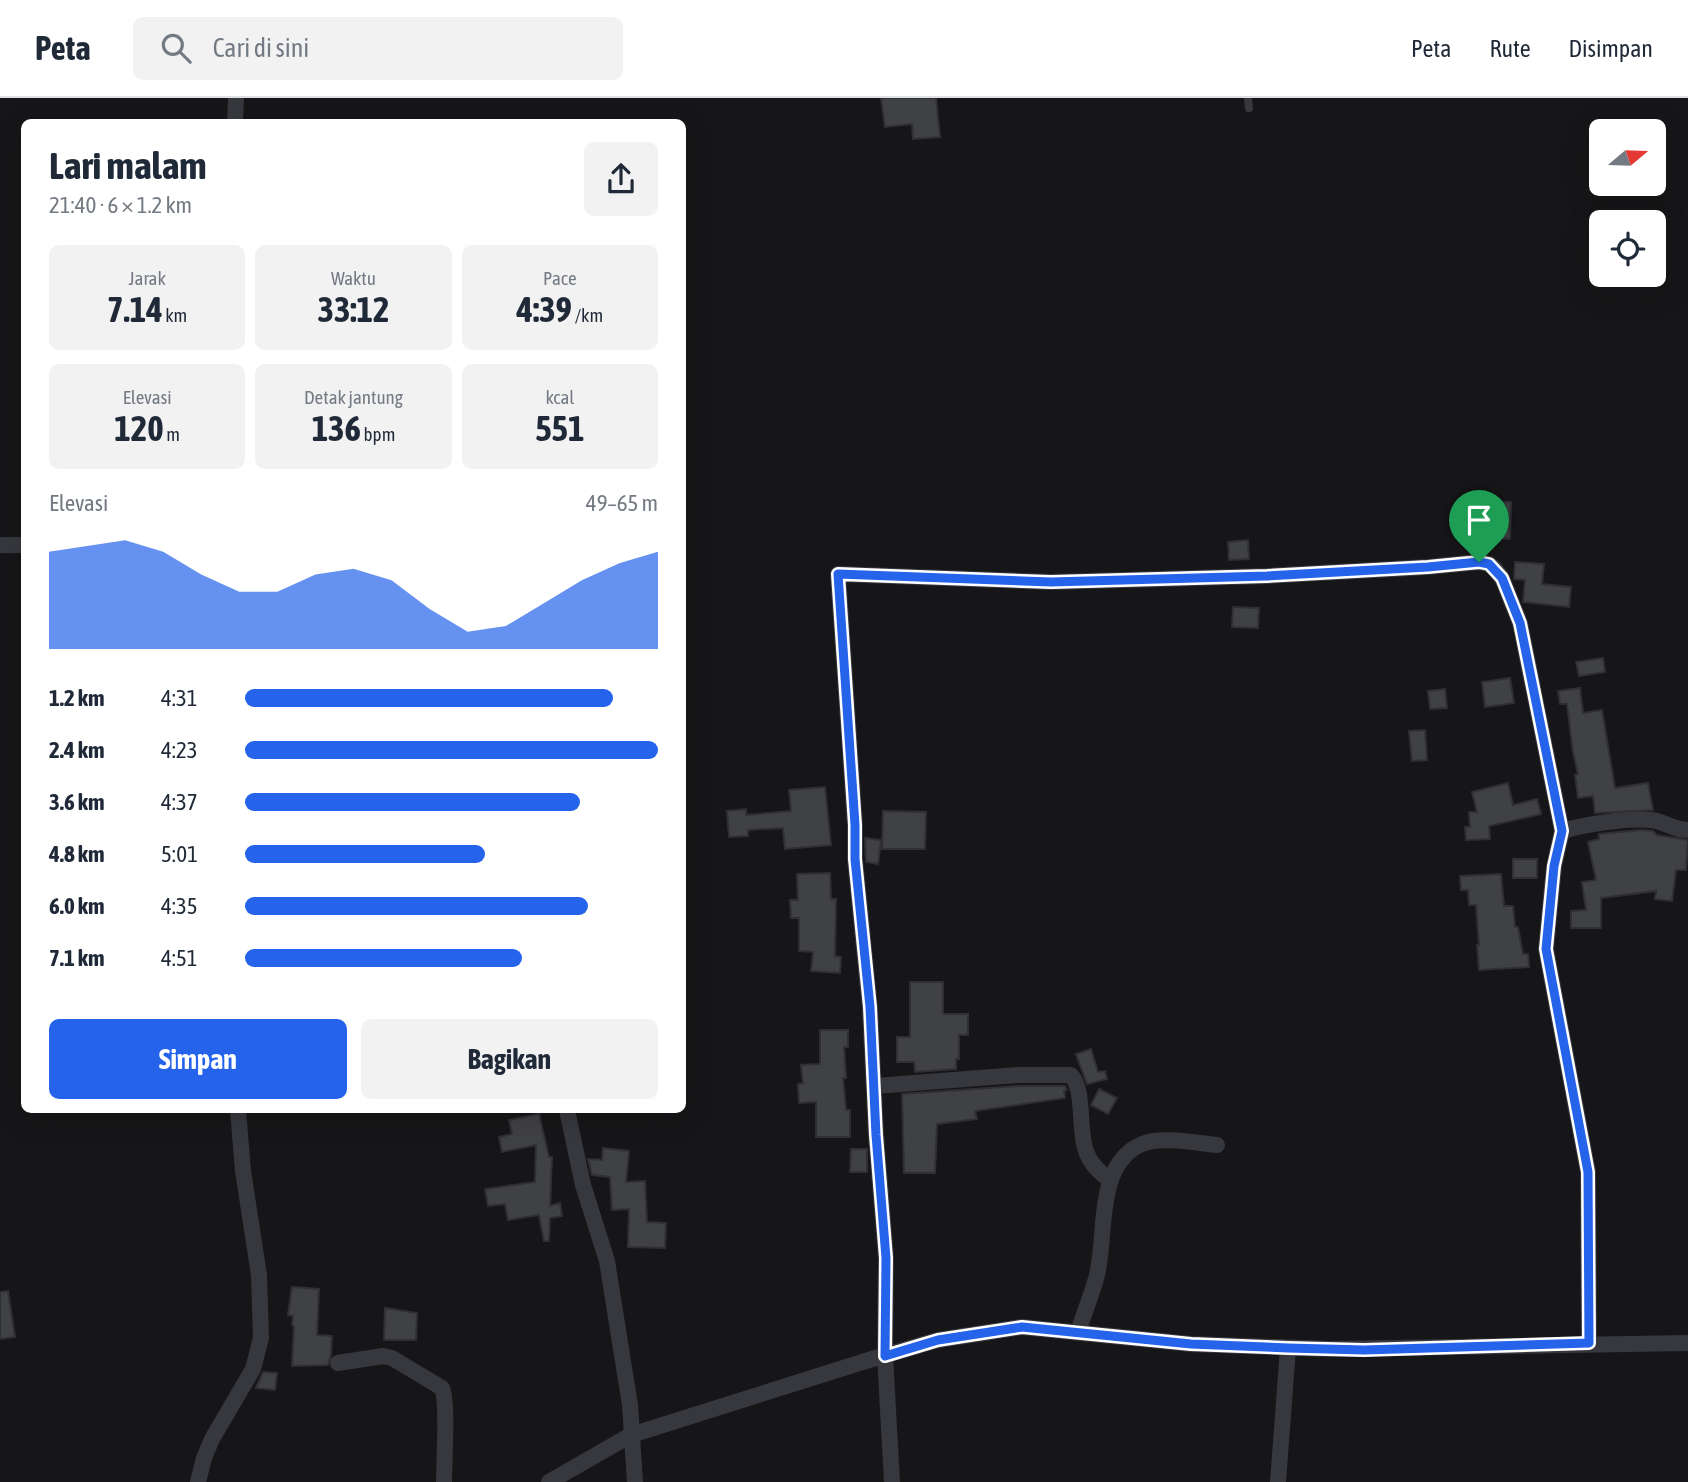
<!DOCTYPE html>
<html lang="id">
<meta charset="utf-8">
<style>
body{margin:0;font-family:"Asap Condensed",sans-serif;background:#f2f2f3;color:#1f2937;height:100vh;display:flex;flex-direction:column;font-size:26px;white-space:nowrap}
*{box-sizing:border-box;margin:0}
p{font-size:23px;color:#747a83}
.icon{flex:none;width:38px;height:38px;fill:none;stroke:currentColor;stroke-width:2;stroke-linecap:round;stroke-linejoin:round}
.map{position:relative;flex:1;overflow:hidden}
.panel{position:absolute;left:21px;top:21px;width:665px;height:994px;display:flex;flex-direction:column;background:#fff;border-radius:10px;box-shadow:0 7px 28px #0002}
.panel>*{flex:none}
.needle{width:46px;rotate:71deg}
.buttons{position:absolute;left:1589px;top:21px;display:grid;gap:14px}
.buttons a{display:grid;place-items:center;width:77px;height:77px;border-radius:10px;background:#fff;box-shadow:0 7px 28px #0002;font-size:35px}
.pin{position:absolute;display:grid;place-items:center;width:60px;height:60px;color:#fff;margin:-72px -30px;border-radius:50% 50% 50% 0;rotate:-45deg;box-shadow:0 0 7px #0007}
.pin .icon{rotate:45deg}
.round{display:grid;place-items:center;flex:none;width:74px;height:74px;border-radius:10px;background:#f2f2f3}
.summary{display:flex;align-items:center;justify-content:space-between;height:119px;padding:0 28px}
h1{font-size:38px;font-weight:700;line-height:52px}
.figures{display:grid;grid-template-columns:repeat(3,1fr);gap:10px;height:119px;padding:7px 28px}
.figures div{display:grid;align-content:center;border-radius:10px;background:#f2f2f3;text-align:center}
.figures b{font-size:35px;font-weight:700}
.figures small{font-size:19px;font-weight:400}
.figures p{font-size:19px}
.chart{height:196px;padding:14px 28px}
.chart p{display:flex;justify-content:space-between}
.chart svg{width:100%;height:126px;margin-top:7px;fill:#2563eb;opacity:.7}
.action{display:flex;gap:14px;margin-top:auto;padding:14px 28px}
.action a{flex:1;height:80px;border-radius:10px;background:#2563eb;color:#fff;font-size:28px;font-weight:700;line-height:80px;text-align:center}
.action a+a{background:#f2f2f3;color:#1f2937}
ul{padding:0 28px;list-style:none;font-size:23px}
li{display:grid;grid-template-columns:112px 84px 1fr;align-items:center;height:52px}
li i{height:18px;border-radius:9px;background:#2563eb}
header{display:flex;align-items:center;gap:42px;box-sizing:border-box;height:98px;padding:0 35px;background:#fff;border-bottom:2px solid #e0e1e3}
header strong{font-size:33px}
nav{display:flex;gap:38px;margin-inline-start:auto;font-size:24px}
.search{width:490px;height:63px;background:#f2f2f3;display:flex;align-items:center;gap:18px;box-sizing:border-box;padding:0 24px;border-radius:10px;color:#747a83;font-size:26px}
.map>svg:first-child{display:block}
.building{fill:#404145;stroke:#303034;stroke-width:2}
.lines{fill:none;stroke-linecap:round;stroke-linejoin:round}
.service{stroke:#37383d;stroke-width:8}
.minor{stroke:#37383d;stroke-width:16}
.route-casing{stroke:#fff;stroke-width:14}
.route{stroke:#2563eb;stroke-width:9}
</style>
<header>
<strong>Peta</strong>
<div class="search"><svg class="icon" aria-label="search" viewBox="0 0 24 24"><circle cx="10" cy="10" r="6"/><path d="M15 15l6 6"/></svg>Cari di sini</div>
<nav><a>Peta</a><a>Rute</a><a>Disimpan</a></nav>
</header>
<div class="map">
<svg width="1688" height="1384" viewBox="0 0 1688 1384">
<rect width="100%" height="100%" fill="#161618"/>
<g class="building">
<polygon points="881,0 936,0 940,39 913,41 912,26 885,29"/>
<polygon points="1484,403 1511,404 1510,441 1466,438 1467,410 1484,411"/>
<polygon points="1248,442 1249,461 1229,462 1228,444"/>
<polygon points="1515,464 1544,466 1542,486 1571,489 1569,509 1523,504 1525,482 1514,481"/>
<polygon points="1233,509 1259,510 1258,530 1232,529"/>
<polygon points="1603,560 1605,574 1579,578 1576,564"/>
<polygon points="1510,580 1514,605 1485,609 1482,584"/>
<polygon points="1580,590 1583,615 1602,612 1615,690 1648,685 1653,712 1595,715 1593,698 1578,700 1575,677 1578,676 1573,654 1567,606 1560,606 1558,593"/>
<polygon points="1445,591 1447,610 1430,611 1428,593"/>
<polygon points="1425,632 1427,662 1412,663 1409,633"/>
<polygon points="1508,685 1513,707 1537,701 1541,716 1489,728 1490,741 1466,742 1465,729 1470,729 1469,714 1477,714 1472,694"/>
<polygon points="825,689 831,747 785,751 783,730 748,732 748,738 729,739 727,713 746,711 746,717 791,713 789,692"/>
<polygon points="883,713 926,714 925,751 882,751"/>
<polygon points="1641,732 1653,733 1657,737 1688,742 1686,772 1676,772 1672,803 1655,801 1656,793 1601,800 1601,830 1571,830 1571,813 1586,812 1582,784 1596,782 1588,744 1599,741 1599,736"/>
<polygon points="865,740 881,742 878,766 866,764"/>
<rect x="1513" y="761" width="24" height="19"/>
<polygon points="830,775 831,801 836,801 835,858 841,859 840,875 811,873 813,854 799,853 799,820 791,820 790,802 798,802 797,776"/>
<polygon points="1501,776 1504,808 1513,808 1515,829 1518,829 1523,856 1528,856 1529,869 1479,872 1477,847 1479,847 1476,807 1469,807 1468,792 1461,792 1460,778"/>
<polygon points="910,884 943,884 943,916 968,916 968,937 959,937 959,961 956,961 956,971 915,974 914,964 897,964 897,939 910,939"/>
<polygon points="820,932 848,932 848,949 844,949 846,980 843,980 846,1012 850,1012 850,1039 816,1039 816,1004 799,1005 798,986 803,985 801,967 820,966"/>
<polygon points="1091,951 1098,974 1105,973 1107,981 1087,986 1076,956"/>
<polygon points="1019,988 1065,988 1067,992 1064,993 1065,1000 975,1013 977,1021 937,1026 935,1075 904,1075 902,996"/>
<polygon points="1099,991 1117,1000 1108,1016 1091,1007"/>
<polygon points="539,1016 549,1059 552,1059 550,1108 560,1105 562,1118 550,1120 549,1143 544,1143 539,1117 508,1122 505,1106 488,1108 485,1091 535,1084 536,1047 502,1054 499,1039 512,1036 509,1022"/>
<polygon points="603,1050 629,1053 626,1084 645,1083 647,1124 666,1125 665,1150 628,1149 629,1111 612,1112 610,1079 592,1077 588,1061 602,1062"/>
<polygon points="851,1051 867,1051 867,1074 850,1074"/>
<polygon points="292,1189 319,1191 317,1237 332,1238 331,1257 328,1267 292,1268 294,1228 292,1227 293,1218 288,1217"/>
<polygon points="8,1193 15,1239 0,1241 0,1194"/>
<polygon points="385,1210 417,1215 416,1242 384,1242"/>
<polygon points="263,1274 277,1275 275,1292 256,1290"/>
</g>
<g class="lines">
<polyline class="service" points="1248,0 1249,10"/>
<g class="minor">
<polyline points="235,24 236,0"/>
<polyline points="0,447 24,447"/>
<path d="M1562 733C1587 726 1625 720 1651 722 1664 723 1673 732 1688 732"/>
<path d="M875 988 1019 977H1071C1085 992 1078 1032 1086 1053 1090 1066 1100 1074 1110 1083"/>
<polyline points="567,1012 583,1087 607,1163 630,1307 635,1384"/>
<path d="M1078 1234C1084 1215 1092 1196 1097 1177 1107 1136 1095 1066 1142 1046 1161 1038 1197 1045 1217 1047"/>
<path d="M338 1265 383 1258 392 1260 442 1290C448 1302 444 1366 444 1384"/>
<polyline points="198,1384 204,1360 212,1341 253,1271 261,1240 259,1177 243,1073 238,1012"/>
<polyline points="549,1384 631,1337 872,1261 938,1242 1022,1229 1191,1246 1329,1251 1688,1245"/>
<polyline points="892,1384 885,1258 886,1160 876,1037 870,910 855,761 855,727 838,476 1051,484 1267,478 1428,469 1479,464 1489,466 1495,471 1502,480 1520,525 1562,733 1554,768 1546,851 1588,1074 1589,1245"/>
<polyline points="1278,1384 1288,1250"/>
</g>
</g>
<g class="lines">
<g class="route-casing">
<polygon id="route" points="1479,464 1489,466 1502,480 1520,525 1562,733 1554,768 1546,851 1588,1074 1589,1245 1364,1252 1288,1250 1191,1246 1022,1229 938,1242 885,1258 886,1160 876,1037 870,909 855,761 855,727 838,476 1051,484 1267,478 1428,469"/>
</g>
<use href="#route" class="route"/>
</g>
</svg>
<div class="buttons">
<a><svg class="needle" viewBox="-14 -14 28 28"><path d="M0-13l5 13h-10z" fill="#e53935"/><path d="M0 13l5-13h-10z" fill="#747a83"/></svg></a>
<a><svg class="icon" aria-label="locate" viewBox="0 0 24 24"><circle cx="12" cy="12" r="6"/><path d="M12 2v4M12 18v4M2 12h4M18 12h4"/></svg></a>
</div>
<div class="pin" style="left:1479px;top:464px;background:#1e9e55"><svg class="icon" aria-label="arrive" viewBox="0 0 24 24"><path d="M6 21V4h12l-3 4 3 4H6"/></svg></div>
<section class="panel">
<div class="summary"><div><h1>Lari malam</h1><p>21:40 · 6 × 1.2 km</p></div><a class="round"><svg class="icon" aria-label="share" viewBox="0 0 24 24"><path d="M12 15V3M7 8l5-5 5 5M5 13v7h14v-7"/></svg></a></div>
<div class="figures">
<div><p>Jarak</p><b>7.14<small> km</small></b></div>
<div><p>Waktu</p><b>33:12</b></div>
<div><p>Pace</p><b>4:39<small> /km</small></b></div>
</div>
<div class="figures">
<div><p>Elevasi</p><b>120<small> m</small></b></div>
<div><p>Detak jantung</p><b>136<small> bpm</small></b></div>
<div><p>kcal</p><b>551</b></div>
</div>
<div class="chart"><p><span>Elevasi</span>49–65 m</p>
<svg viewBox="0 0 160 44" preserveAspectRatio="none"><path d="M0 44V10L10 8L20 6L30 10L40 18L50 24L60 24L70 18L80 16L90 20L100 30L110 38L120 36L130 28L140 20L150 14L160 10V44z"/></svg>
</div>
<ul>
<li><b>1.2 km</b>4:31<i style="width:89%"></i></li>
<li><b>2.4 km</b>4:23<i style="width:100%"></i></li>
<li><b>3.6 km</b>4:37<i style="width:81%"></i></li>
<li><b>4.8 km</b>5:01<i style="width:58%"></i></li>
<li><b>6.0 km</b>4:35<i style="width:83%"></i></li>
<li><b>7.1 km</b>4:51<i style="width:67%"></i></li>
</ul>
<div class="action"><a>Simpan</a><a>Bagikan</a></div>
</section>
</div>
